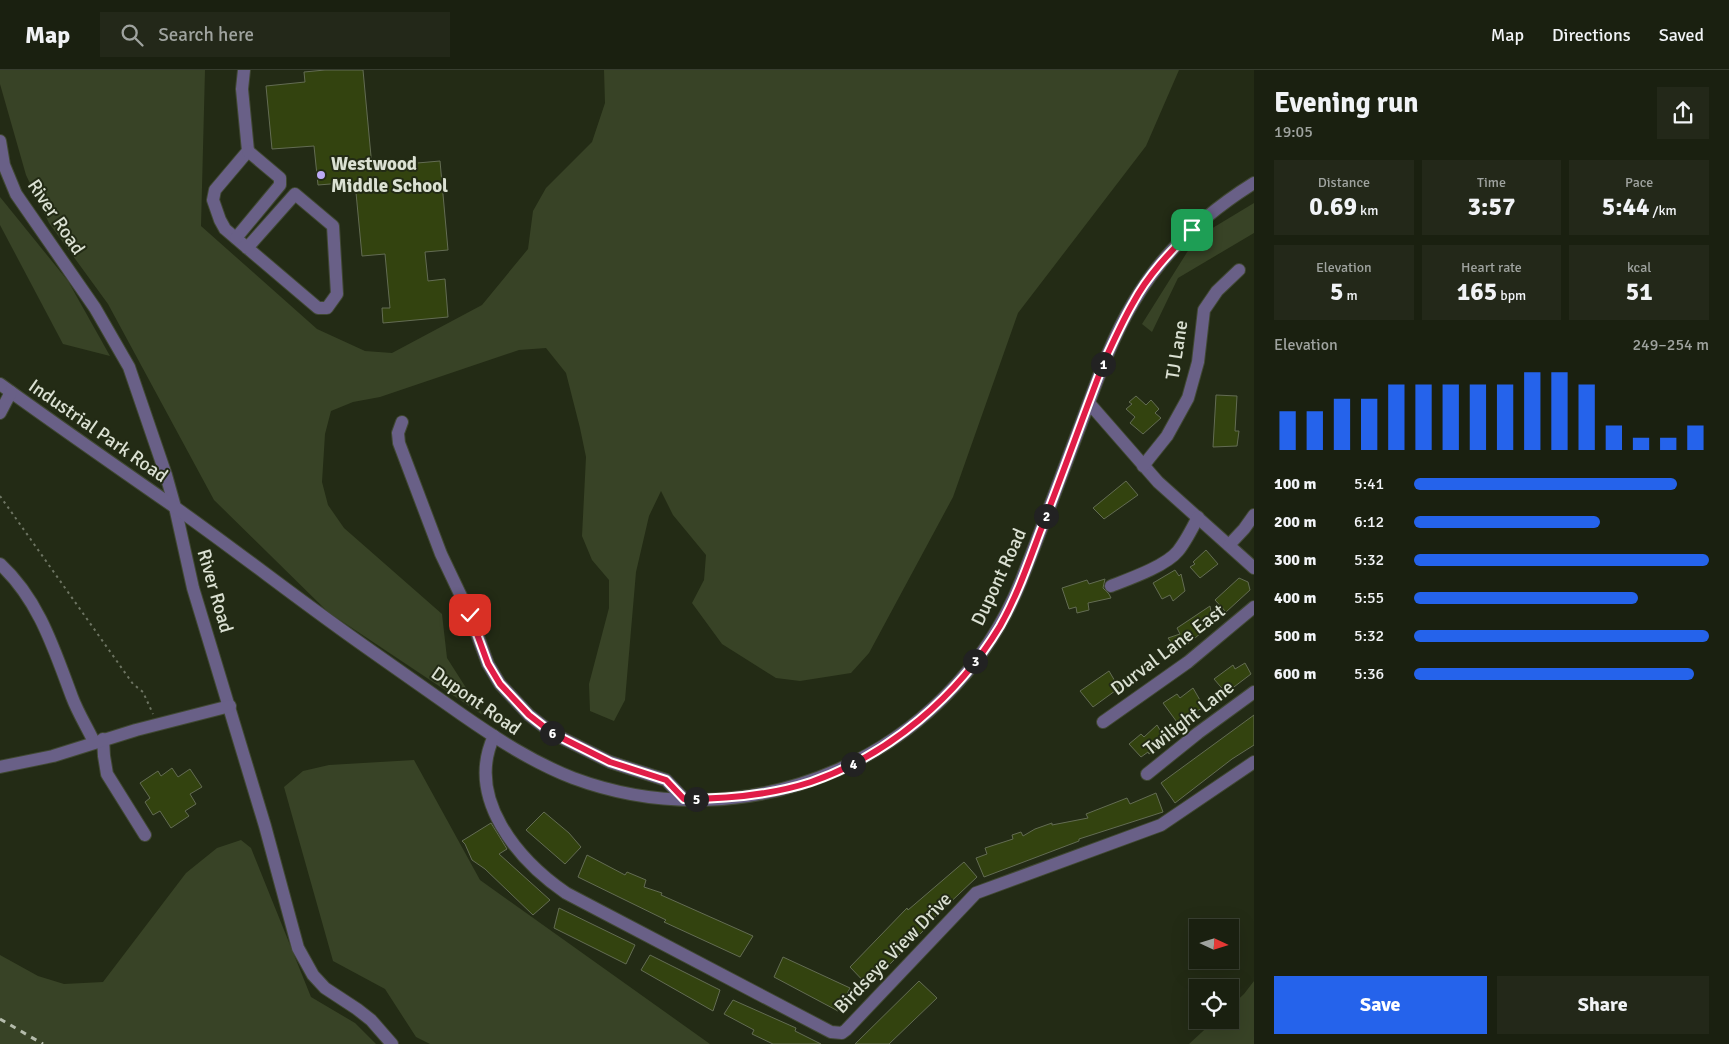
<!DOCTYPE html>
<meta charset="utf-8">
<style>
body{margin:0;font-family:Signika,sans-serif;background:#232819;color:#f1f3f6;height:100vh;display:flex;flex-direction:column;font-size:19px;white-space:nowrap}
*{box-sizing:border-box;margin:0}
p{font-size:16px;color:#9fa39f}
.icon{flex:none;width:28px;height:28px;fill:none;stroke:currentColor;stroke-width:2;stroke-linecap:round;stroke-linejoin:round}
.map{position:relative;flex:1;overflow:hidden}
.details{display:flex;flex-direction:column;background:#1a2010;width:475px}
.details>*{flex:none}
.needle{width:32px;rotate:94deg}
.controls{position:absolute;left:1189px;top:849px;display:grid;gap:10px}
.controls a{display:grid;place-items:center;width:50px;height:50px;border-radius:0px;background:#1a2010;box-shadow:0 5px 20px #0002,0 0 0 1px #383e30;font-size:25px}
.pin{position:absolute;display:grid;place-items:center;width:42px;height:42px;color:#fff;margin:-21px;border-radius:10px;box-shadow:0 2px 8px #0006}
.km{position:absolute;width:25px;height:25px;margin:-12px;border-radius:50%;background:#222;color:#fff;font-size:14px;line-height:25px;text-align:center}
.round{display:grid;place-items:center;flex:none;width:52px;height:52px;border-radius:0px;background:#232819}
.head{display:flex;align-items:center;justify-content:space-between;height:85px;padding:0 20px}
h1{font-size:28px;font-weight:800;line-height:38px}
.metrics{display:grid;grid-template-columns:repeat(3,1fr);gap:8px;height:85px;padding:5px 20px}
.metrics div{display:grid;align-content:center;border-radius:0px;background:#232819;text-align:center}
.metrics b{font-size:25px;font-weight:800}
.metrics small{font-size:14px;font-weight:400}
.metrics p{font-size:14px}
.chart{height:140px;padding:10px 20px}
.chart p{display:flex;justify-content:space-between}
.chart svg{width:100%;height:90px;margin-top:5px;stroke:#2563eb;stroke-width:6}
.button{display:flex;gap:10px;margin-top:auto;padding:10px 20px}
.button a{flex:1;height:58px;border-radius:0px;background:#2563eb;color:#fff;font-size:20px;font-weight:800;line-height:58px;text-align:center}
.button a+a{background:#232819;color:#f1f3f6}
ul{padding:0 20px;list-style:none;font-size:16px}
li{display:grid;grid-template-columns:80px 60px 1fr;align-items:center;height:38px}
li i{height:12px;border-radius:6px;background:#2563eb}
header{display:flex;align-items:center;gap:30px;box-sizing:border-box;height:70px;padding:0 25px;background:#1a2010;border-bottom:1px solid #383e30}
header strong{font-size:24px}
nav{display:flex;gap:28px;margin-inline-start:auto;font-size:18px}
.search{width:350px;height:45px;background:#232819;display:flex;align-items:center;gap:12px;box-sizing:border-box;padding:0 18px;border-radius:0px;color:#9fa39f;font-size:19px}
main{display:flex;flex:1;min-height:0}
.map>svg:first-child{display:block}
.green{fill:#384326}
.building{fill:#33430f;stroke:#636c53}
.lines{fill:none;stroke-linecap:round;stroke-linejoin:round}
.minor-casing{stroke:#404833;stroke-width:14}
.path{stroke:#6d7462;stroke-width:2;stroke-dasharray:2.5 4;stroke-linecap:butt}
.minor{stroke:#696087;stroke-width:12}
.rail{stroke:#b4bbab;stroke-width:3;stroke-dasharray:6 6;stroke-linecap:butt}
.route-casing{stroke:#fff;stroke-width:10}
.route{stroke:#e11d48;stroke-width:6}
.poi-dot{fill:#bcaaf5;stroke:#232b15;stroke-width:2}
.labels{text-anchor:middle;dominant-baseline:central;stroke-width:4;stroke-linejoin:round;paint-order:stroke}
.poi-label{font-size:19px;font-weight:bold;fill:#dbe1d3;stroke:#232b15;text-anchor:start}
.street-label{font-size:19px;fill:#dbe1d3;stroke:#232b15}
</style>
<header>
<strong>Map</strong>
<div class="search"><svg class="icon" aria-label="search" viewBox="0 0 24 24"><circle cx="10" cy="10" r="6"/><path d="M15 15l6 6"/></svg>Search here</div>
<nav><a>Map</a><a>Directions</a><a>Saved</a></nav>
</header>
<main>
<div class="map">
<svg width="1254" height="974" viewBox="0 0 1254 974">
<rect width="100%" height="100%" fill="#232b15"/>
<g class="green">
<polygon points="0,0 205,0 201,156 317,259 365,281 392,283 482,235 528,179 533,141 546,118 592,72 605,33 604,0 1179,0 1146,76 1018,243 953,427 869,583 851,603 800,611 776,608 722,574 692,533 704,510 706,485 673,445 661,421 649,446 636,502 625,630 614,651 590,641 589,614 609,538 609,510 592,490 582,466 586,387 580,358 566,303 546,278 519,280 380,327 353,332 331,341 325,364 322,412 328,435 344,458 442,544 447,588 484,646 328,542 214,430 108,234 49,153 26,105 0,14"/>
<polygon points="0,127 68,211 110,286 63,274 0,155"/>
<polygon points="1254,133 1254,163 1178,208 1152,262 1142,254 1196,168"/>
<polygon points="414,690 480,810 710,974 430,974 416,967 385,919 333,891 284,717 303,701 329,695"/>
<polygon points="241,770 251,778 311,927 355,953 376,974 0,974 0,885 38,906 64,914 103,912 186,803 217,778"/>
<polygon points="1254,911 1254,974 1189,974 1215,950 1230,950 1230,937 1244,924"/>
</g>
<g class="building">
<polygon points="325,0 363,0 372,97 440,91 448,180 425,182 428,211 445,209 448,247 383,253 382,238 390,238 385,184 362,186 355,112 318,115 314,76 272,79 266,16 305,12 304,2"/>
<polygon points="1216,325 1237,326 1235,361 1239,361 1237,376 1213,377"/>
<polygon points="1136,326 1146,335 1151,330 1159,339 1155,343 1161,348 1143,364 1130,353 1135,347 1126,339 1132,334 1129,332"/>
<polygon points="1126,411 1138,425 1104,449 1093,438"/>
<polygon points="1206,480 1218,494 1200,508 1190,497 1195,494 1193,492"/>
<polygon points="1175,500 1179,506 1181,504 1185,521 1173,531 1170,525 1162,529 1153,513"/>
<polygon points="1239,508 1248,512 1250,520 1226,542 1215,530"/>
<polygon points="1105,509 1103,518 1109,524 1111,528 1088,533 1089,540 1077,543 1076,537 1069,539 1062,518 1087,510 1089,514"/>
<polygon points="1210,536 1213,553 1189,573 1177,580 1168,568 1180,564 1177,558"/>
<polygon points="1245,593 1251,604 1226,623 1214,609 1233,595 1235,599"/>
<polygon points="1109,601 1119,618 1093,637 1080,621"/>
<polygon points="1193,618 1204,637 1190,645 1194,651 1182,659 1163,633 1177,624 1180,628"/>
<polygon points="1254,645 1254,675 1232,689 1175,733 1161,713"/>
<polygon points="1157,655 1166,670 1161,676 1149,684 1148,682 1141,687 1129,674 1141,664 1144,667"/>
<polygon points="172,698 178,707 190,699 202,717 190,724 196,734 185,741 189,746 171,758 160,741 153,745 145,732 150,728 140,713 158,701 161,706"/>
<polygon points="1156,723 1163,742 1079,769 1079,771 984,807 976,788 987,784 985,778 1013,769 1012,765 1021,762 1023,766 1035,759 1052,753 1052,755 1088,748 1086,744 1127,728 1130,734"/>
<polygon points="544,742 569,763 581,777 565,794 526,760"/>
<polygon points="491,753 507,779 499,784 550,830 533,845 485,799 472,790 465,774 462,771"/>
<polygon points="587,785 625,805 627,802 646,810 644,817 662,823 661,825 753,866 740,887 664,852 666,850 578,807"/>
<polygon points="964,792 977,807 924,857 925,859 868,916 850,897 907,838 908,840"/>
<polygon points="559,838 635,875 626,894 554,858"/>
<polygon points="650,885 720,920 713,941 641,900"/>
<polygon points="783,887 850,918 838,941 774,907"/>
<polygon points="919,911 937,928 889,974 855,974"/>
<polygon points="733,930 796,958 795,961 821,974 773,974 752,964 754,960 724,944"/>
</g>
<g class="lines">
<g class="minor-casing">
<g id="minor">
<polyline points="244,0 242,19 248,81 215,120 213,130 220,150 225,159 318,238 327,238 337,224 333,156 295,124 247,178"/>
<polyline points="0,71 4,95 16,124 95,238 129,297 166,405 175,437 193,518 265,756 298,878 313,905 325,918 357,939 371,950 392,974"/>
<polyline points="236,168 280,115 280,108 248,81"/>
<path d="M0 314C58 356 117 397 176 438 241 484 304 534 370 580 400 601 431 623 461 644 497 669 532 692 573 708 750 774 950 687 1021 511 1042 458 1062 404 1082 351 1097 311 1111 270 1133 233 1162 183 1206 143 1254 113"/>
<polyline points="1089,333 1158,412 1254,498"/>
<polyline points="0,343 11,322"/>
<polyline points="402,352 398,363 399,373 441,484 470,545 488,594 500,614 529,645 552,663 610,692 666,710 684,729"/>
<polyline points="1143,396 1167,366 1188,328 1198,292 1204,240 1217,221 1239,200"/>
<polyline points="1229,475 1244,459 1254,445"/>
<path d="M0 494C39 530 54 579 72 627 78 643 87 657 94 672"/>
<path d="M1111 516C1129 509 1166 496 1178 481 1186 471 1192 459 1198 447"/>
<polyline points="1103,652 1188,592 1254,537"/>
<path d="M494 666C465 728 518 790 566 823L831 962 842 963 846 960 976 823 1161 755 1254 692"/>
<polyline points="103,669 104,686 107,704 145,765"/>
<polyline points="0,697 53,686 136,660 230,636"/>
<polyline points="1147,704 1198,663 1254,622"/>
</g>
</g>
<polyline class="path" points="0,426 133,614 143,622 153,644"/>
<use href="#minor" class="minor"/>
<polyline class="rail" points="0,949 43,974"/>
</g>
<g class="lines">
<g class="route-casing">
<path id="route" d="M470 545 488 594 500 614 529 645 552 663 610 692 666 710 684 729C727 729 771 725 811 712 889 685 958 626 1000 556 1017 526 1028 494 1040 462 1062 406 1082 349 1104 292 1113 272 1122 252 1133 233 1148 205 1170 182 1192 160"/>
</g>
<use href="#route" class="route"/>
</g>
<circle class="poi-dot" cx="321" cy="105" r="5"/>
<g class="labels">
<g class="poi-label">
<text x="331" y="94">Westwood<tspan x="331" dy="22">Middle School</tspan></text>
</g>
<g class="street-label">
<text transform="translate(56 147) rotate(56)">River Road</text>
<text transform="translate(1177 280) rotate(-81)">TJ Lane</text>
<text transform="translate(98 361) rotate(35)">Industrial Park Road</text>
<text transform="translate(999 507) rotate(-65)">Dupont Road</text>
<text transform="translate(215 521) rotate(74)">River Road</text>
<text transform="translate(1168 580) rotate(-37)">Durval Lane East</text>
<text transform="translate(476 631) rotate(35)">Dupont Road</text>
<text transform="translate(1189 648) rotate(-38)">Twilight Lane</text>
<text transform="translate(893 883) rotate(-46)">Birdseye View Drive</text>
</g>
</g>
</svg>
<div class="controls">
<a><svg class="needle" viewBox="-14 -14 28 28"><path d="M0-13l5 13h-10z" fill="#e53935"/><path d="M0 13l5-13h-10z" fill="#9fa39f"/></svg></a>
<a><svg class="icon" aria-label="locate" viewBox="0 0 24 24"><circle cx="12" cy="12" r="6"/><path d="M12 2v4M12 18v4M2 12h4M18 12h4"/></svg></a>
</div>
<div class="pin" style="left:1192px;top:160px;background:#1e9e55"><svg class="icon" aria-label="arrive" viewBox="0 0 24 24"><path d="M6 21V4h12l-3 4 3 4H6"/></svg></div>
<div class="pin" style="left:470px;top:545px;background:#d93025"><svg class="icon" aria-label="check" viewBox="0 0 24 24"><path d="M5 12l5 5 9-10"/></svg></div>
<b class="km" style="left:1103px;top:294px">1</b>
<b class="km" style="left:1046px;top:446px">2</b>
<b class="km" style="left:975px;top:591px">3</b>
<b class="km" style="left:853px;top:694px">4</b>
<b class="km" style="left:696px;top:729px">5</b>
<b class="km" style="left:552px;top:663px">6</b>
</div>
<section class="details">
<div class="head"><div><h1>Evening run</h1><p>19:05</p></div><a class="round"><svg class="icon" aria-label="share" viewBox="0 0 24 24"><path d="M12 15V3M7 8l5-5 5 5M5 13v7h14v-7"/></svg></a></div>
<div class="metrics">
<div><p>Distance</p><b>0.69<small> km</small></b></div>
<div><p>Time</p><b>3:57</b></div>
<div><p>Pace</p><b>5:44<small> /km</small></b></div>
</div>
<div class="metrics">
<div><p>Elevation</p><b>5<small> m</small></b></div>
<div><p>Heart rate</p><b>165<small> bpm</small></b></div>
<div><p>kcal</p><b>51</b></div>
</div>
<div class="chart"><p><span>Elevation</span>249–254 m</p>
<svg viewBox="0 0 160 44" preserveAspectRatio="none"><path d="M5 44V25M15 44V25M25 44V19M35 44V19M45 44V12M55 44V12M65 44V12M75 44V12M85 44V12M95 44V6M105 44V6M115 44V12M125 44V32M135 44V38M145 44V38M155 44V32"/></svg>
</div>
<ul>
<li><b>100 m</b>5:41<i style="width:89%"></i></li>
<li><b>200 m</b>6:12<i style="width:63%"></i></li>
<li><b>300 m</b>5:32<i style="width:100%"></i></li>
<li><b>400 m</b>5:55<i style="width:76%"></i></li>
<li><b>500 m</b>5:32<i style="width:100%"></i></li>
<li><b>600 m</b>5:36<i style="width:95%"></i></li>
</ul>
<div class="button"><a>Save</a><a>Share</a></div>
</section>
</main>
